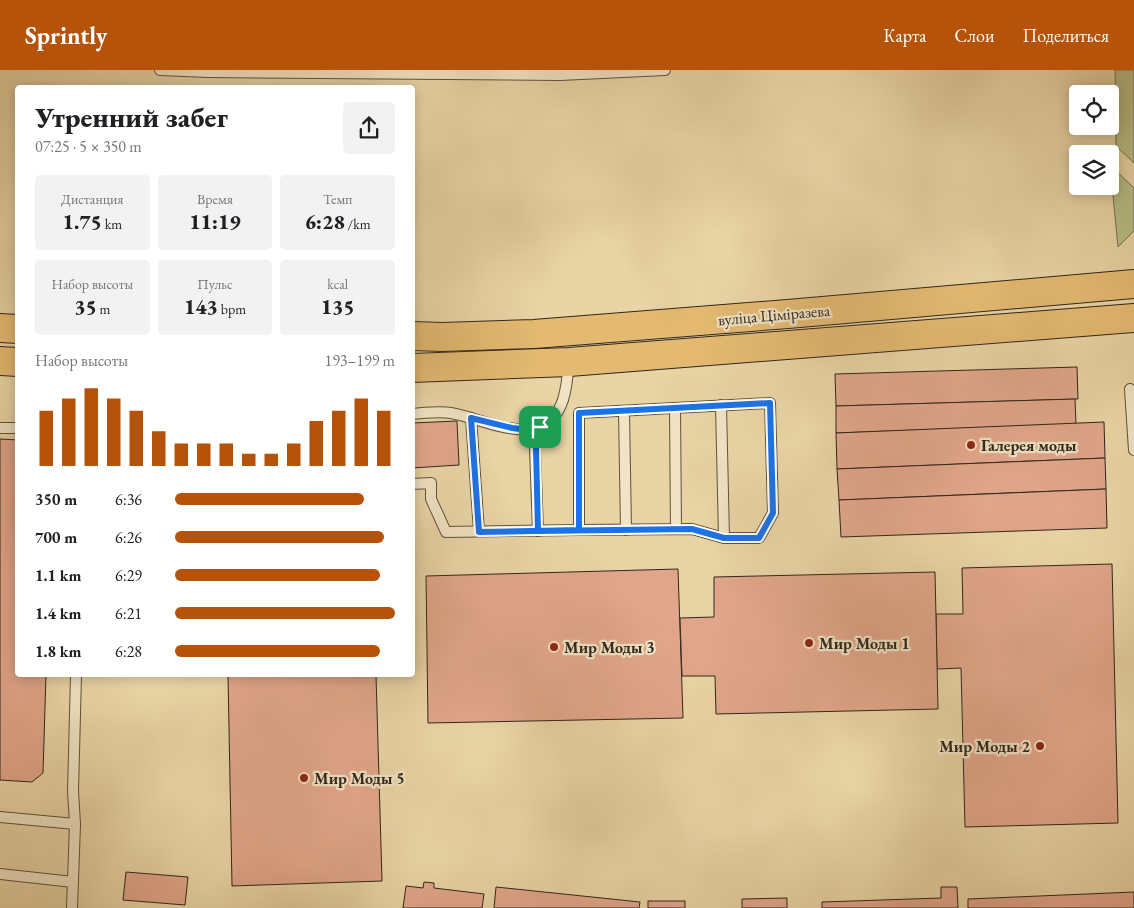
<!DOCTYPE html>
<html lang="ru">
<meta charset="utf-8">
<style>
body{margin:0;font-family:"EB Garamond",serif;background:#f2f2f2;color:#202124;height:100vh;display:flex;flex-direction:column;font-size:19px;white-space:nowrap}
*{box-sizing:border-box;margin:0}
p{font-size:16px;color:#757577}
.icon{flex:none;width:28px;height:28px;fill:none;stroke:currentColor;stroke-width:2;stroke-linecap:round;stroke-linejoin:round}
.map{position:relative;flex:1;overflow:hidden}
.details{position:absolute;left:15px;top:15px;width:400px;height:592px;display:flex;flex-direction:column;background:#fff;border-radius:5px;box-shadow:0 2px 12px #0003}
.details>*{flex:none}
.controls{position:absolute;left:1069px;top:15px;display:grid;gap:10px}
.controls a{display:grid;place-items:center;width:50px;height:50px;border-radius:5px;background:#fff;box-shadow:0 2px 12px #0003;font-size:25px}
.pin{position:absolute;display:grid;place-items:center;width:42px;height:42px;color:#fff;margin:-21px;border-radius:10px;box-shadow:0 2px 8px #0006}
.round{display:grid;place-items:center;flex:none;width:52px;height:52px;border-radius:5px;background:#f2f2f2}
.head{display:flex;align-items:center;justify-content:space-between;height:85px;padding:0 20px}
h1{font-size:28px;font-weight:800;line-height:38px}
.stats{display:grid;grid-template-columns:repeat(3,1fr);gap:8px;height:85px;padding:5px 20px}
.stats div{display:grid;align-content:center;border-radius:5px;background:#f2f2f2;text-align:center}
.stats b{font-size:21px;font-weight:800}
.stats small{font-size:14px;font-weight:400}
.stats p{font-size:14px}
.chart{height:140px;padding:10px 20px}
.chart p{display:flex;justify-content:space-between}
.chart svg{width:100%;height:90px;margin-top:5px;stroke:#b45309;stroke-width:6}
ul{padding:0 20px;list-style:none;font-size:16px}
li{display:grid;grid-template-columns:80px 60px 1fr;align-items:center;height:38px}
li i{height:12px;border-radius:6px;background:#b45309}
header{display:flex;align-items:center;gap:30px;box-sizing:border-box;height:70px;padding:0 25px;background:#b45309;color:#fff}
header strong{font-size:24px}
nav{display:flex;gap:28px;margin-inline-start:auto;font-size:18px}
.map>svg:first-child{display:block}
.green{fill:#b7bc86;stroke:#747151}
.building{fill:#e1a68a;stroke:#31261c}
.lines{fill:none;stroke-linecap:round;stroke-linejoin:round}
.service-casing{stroke:#5f523e;stroke-width:12}
.primary-casing{stroke:#31261c;stroke-width:30}
.service{stroke:#f1e3c4;stroke-width:10}
.primary{stroke:#e4ba72;stroke-width:28}
.route-casing{stroke:#fff;stroke-width:10}
.route{stroke:#1a73e8;stroke-width:6}
.poi-dot{fill:#8f2418;stroke:#f1e3c4;stroke-width:2}
.labels{text-anchor:middle;dominant-baseline:central;stroke-width:4.5;stroke-linejoin:round;paint-order:stroke}
.street-label{font-size:16px;fill:#31261c;stroke:#f1e3c4}
.poi-label{font-size:16px;font-weight:bold;fill:#31261c;stroke:#f1e3c4;text-anchor:start}
</style>
<header>
<strong>Sprintly</strong>
<nav><a>Карта</a><a>Слои</a><a>Поделиться</a></nav>
</header>
<div class="map">
<svg width="1134" height="838" viewBox="0 0 1134 838">
<rect width="100%" height="100%" fill="#e9d4a5"/>
<filter id="stains"><feTurbulence type="fractalNoise" baseFrequency=".004" numOctaves="4"/><feColorMatrix values="0 0 0 0 .2 0 0 0 0 .09 0 0 0 0 .02 0 0 0 .5 -.17"/></filter>
<radialGradient id="worn" r=".72"><stop offset=".6" stop-color="#630" stop-opacity="0"/><stop offset="1" stop-color="#630" stop-opacity=".3"/></radialGradient>
<g class="green">
<polygon points="1115,0 1134,0 1134,93 1116,76"/>
<polygon points="1110,95 1134,118 1134,161 1118,177"/>
</g>
<g class="building">
<polygon points="1077,297 1078,329 836,336 835,304"/>
<polygon points="1075,329 1076,354 836,363 836,336"/>
<polygon points="457,351 459,395 412,398 412,353"/>
<polygon points="1104,352 1105,388 837,399 836,363"/>
<polygon points="0,369 18,370 18,605 46,605 43,703 32,712 0,710"/>
<polygon points="1105,388 1106,419 839,430 837,399"/>
<polygon points="1106,419 1107,458 841,467 839,430"/>
<polygon points="1112,494 1118,753 965,757 961,598 937,599 936,544 963,544 962,498"/>
<polygon points="678,499 683,648 428,653 426,506"/>
<polygon points="935,502 938,639 716,644 715,606 682,606 680,548 714,547 714,507"/>
<polygon points="228,605 376,605 382,811 232,816"/>
<polygon points="126,802 188,807 185,835 123,830"/>
<polygon points="424,812 434,813 434,818 484,824 482,838 403,838 406,816 423,818"/>
<polygon points="496,817 640,832 639,838 494,838"/>
<polygon points="941,817 957,817 958,838 822,838 822,832 941,828"/>
<polygon points="1134,822 1134,838 968,838 968,829"/>
<polygon points="787,828 787,838 742,838 742,829"/>
<rect x="648" y="831" width="37" height="7"/>
</g>
<g class="lines">
<g class="service-casing">
<g id="service">
<polyline points="160,0 208,2 560,5 665,0"/>
<polyline points="1130,319 1134,380"/>
<polygon points="770,333 773,443 759,468 724,468 692,459 579,460 579,343"/>
<polyline points="721,335 724,468"/>
<polyline points="675,338 676,459"/>
<polyline points="624,341 626,460"/>
<path d="M412 344C425 343 439 341 451 343 486 349 541 381 561 335 567 322 567 307 569 293"/>
<polyline points="471,348 479,461"/>
<polyline points="0,358 18,358"/>
<polyline points="412,414 431,413 431,429 446,462 579,460"/>
<polyline points="538,461 535,378 540,357"/>
<polyline points="0,747 75,754"/>
<polyline points="0,804 73,812"/>
<polyline points="72,838 75,754 73,721 76,605"/>
</g>
</g>
<g class="primary-casing">
<g id="primary">
<polyline points="0,258 18,259"/>
<polyline points="412,266 442,267 534,264 788,244 1134,214"/>
<polyline points="0,291 18,292"/>
<polyline points="412,298 569,292 1134,248"/>
</g>
</g>
<use href="#service" class="service"/>
<use href="#primary" class="primary"/>
</g>
<g class="lines">
<g class="route-casing">
<polyline id="route" points="540,357 536,378 538,461 692,459 724,468 759,468 773,443 770,333 579,343 579,460 479,462 471,348 512,358 528,360 540,357"/>
</g>
<use href="#route" class="route"/>
</g>
<g class="poi-dot">
<circle cx="971" cy="375" r="5"/>
<circle cx="809" cy="573" r="5"/>
<circle cx="554" cy="577" r="5"/>
<circle cx="1040" cy="676" r="5"/>
<circle cx="304" cy="708" r="5"/>
</g>
<g class="labels">
<g class="street-label">
<text transform="translate(774 245) rotate(-5)">вуліца Ціміразева</text>
</g>
<g class="poi-label">
<text x="981" y="375">Галерея моды</text>
<text x="819" y="573">Мир Моды 1</text>
<text x="564" y="577">Мир Моды 3</text>
<text x="1030" y="676" text-anchor="end">Мир Моды 2</text>
<text x="314" y="708">Мир Моды 5</text>
</g>
</g>
<rect width="100%" height="100%" filter="url(#stains)"/>
<rect width="100%" height="100%" fill="url(#worn)"/>
</svg>
<div class="controls">
<a><svg class="icon" aria-label="locate" viewBox="0 0 24 24"><circle cx="12" cy="12" r="6"/><path d="M12 2v4M12 18v4M2 12h4M18 12h4"/></svg></a>
<a><svg class="icon" aria-label="layers" viewBox="0 0 24 24"><path d="M12 4l9 5-9 5-9-5zM3 14l9 5 9-5"/></svg></a>
</div>
<div class="pin" style="left:540px;top:357px;background:#1e9e55"><svg class="icon" aria-label="arrive" viewBox="0 0 24 24"><path d="M6 21V4h12l-3 4 3 4H6"/></svg></div>
<section class="details">
<div class="head"><div><h1>Утренний забег</h1><p>07:25 · 5 × 350 m</p></div><a class="round"><svg class="icon" aria-label="share" viewBox="0 0 24 24"><path d="M12 15V3M7 8l5-5 5 5M5 13v7h14v-7"/></svg></a></div>
<div class="stats">
<div><p>Дистанция</p><b>1.75<small> km</small></b></div>
<div><p>Время</p><b>11:19</b></div>
<div><p>Темп</p><b>6:28<small> /km</small></b></div>
</div>
<div class="stats">
<div><p>Набор высоты</p><b>35<small> m</small></b></div>
<div><p>Пульс</p><b>143<small> bpm</small></b></div>
<div><p>kcal</p><b>135</b></div>
</div>
<div class="chart"><p><span>Набор высоты</span>193–199 m</p>
<svg viewBox="0 0 160 44" preserveAspectRatio="none"><path d="M5 44V17M15 44V11M25 44V6M35 44V11M45 44V17M55 44V27M65 44V33M75 44V33M85 44V33M95 44V38M105 44V38M115 44V33M125 44V22M135 44V17M145 44V11M155 44V17"/></svg>
</div>
<ul>
<li><b>350 m</b>6:36<i style="width:86%"></i></li>
<li><b>700 m</b>6:26<i style="width:95%"></i></li>
<li><b>1.1 km</b>6:29<i style="width:93%"></i></li>
<li><b>1.4 km</b>6:21<i style="width:100%"></i></li>
<li><b>1.8 km</b>6:28<i style="width:93%"></i></li>
</ul>
</section>
</div>
